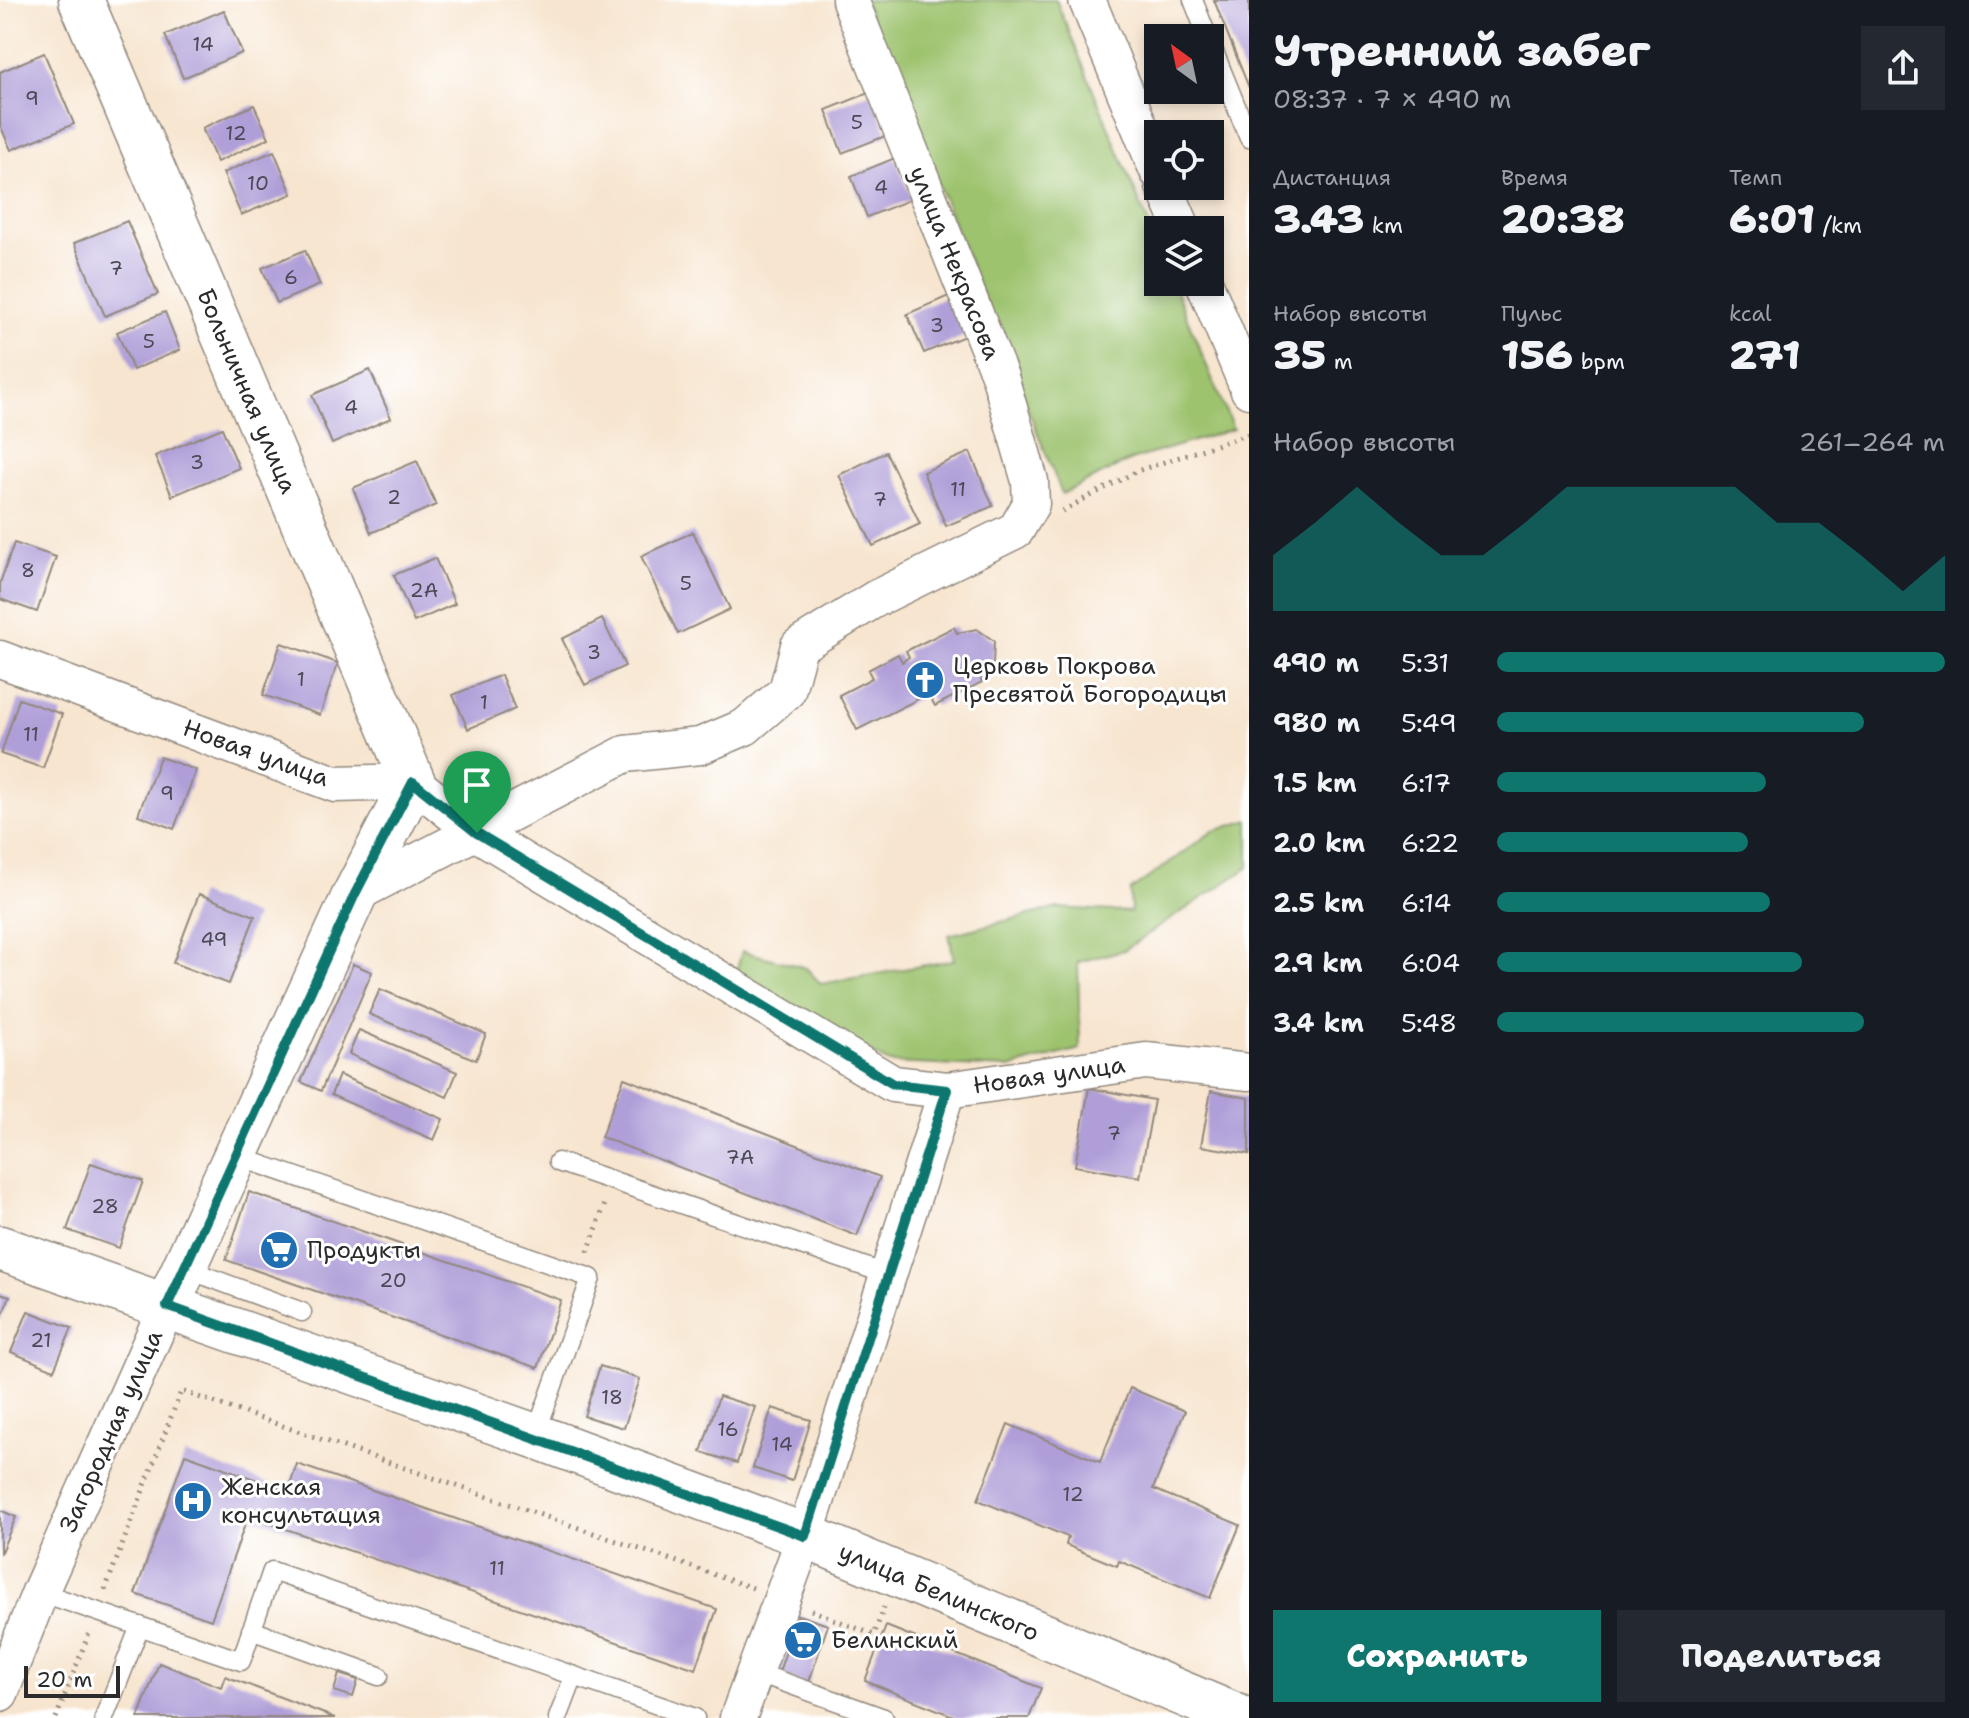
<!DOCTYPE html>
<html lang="ru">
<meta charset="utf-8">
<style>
body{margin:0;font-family:"Shantell Sans",sans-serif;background:#242831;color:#f1f3f6;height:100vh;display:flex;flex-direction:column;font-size:30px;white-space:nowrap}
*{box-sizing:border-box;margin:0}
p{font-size:26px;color:#9ea1a6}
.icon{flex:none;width:44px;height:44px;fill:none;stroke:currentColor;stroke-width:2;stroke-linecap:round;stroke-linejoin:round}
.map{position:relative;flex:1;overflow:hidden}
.sheet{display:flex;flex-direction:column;background:#171b24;width:720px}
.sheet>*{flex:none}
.needle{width:52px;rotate:327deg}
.buttons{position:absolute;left:1144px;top:24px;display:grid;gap:16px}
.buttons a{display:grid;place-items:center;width:80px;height:80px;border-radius:0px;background:#171b24;box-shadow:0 4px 12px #0003;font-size:40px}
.scale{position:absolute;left:24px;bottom:20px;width:96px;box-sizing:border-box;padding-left:8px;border:4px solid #2b2b2b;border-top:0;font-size:22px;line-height:28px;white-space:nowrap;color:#2b2b2b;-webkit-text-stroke:6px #fff;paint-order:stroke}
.pin{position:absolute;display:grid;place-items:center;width:68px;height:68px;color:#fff;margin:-82px -34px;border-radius:50% 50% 50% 0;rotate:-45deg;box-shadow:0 0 8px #0007}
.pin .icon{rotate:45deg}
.round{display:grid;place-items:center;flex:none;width:84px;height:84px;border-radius:0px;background:#242831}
.overview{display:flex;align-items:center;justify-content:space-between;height:136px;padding:0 24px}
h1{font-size:44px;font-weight:800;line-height:60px}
.stats{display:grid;grid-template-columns:repeat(3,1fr);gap:12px;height:136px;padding:8px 24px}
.stats div{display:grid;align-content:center}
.stats b{font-size:40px;font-weight:800}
.stats small{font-size:22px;font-weight:400}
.stats p{font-size:22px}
.chart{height:224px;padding:16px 24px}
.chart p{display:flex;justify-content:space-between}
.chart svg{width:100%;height:144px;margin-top:8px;fill:#0f766e;opacity:.7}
.action{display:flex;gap:16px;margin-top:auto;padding:16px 24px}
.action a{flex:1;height:92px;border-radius:0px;background:#0f766e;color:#fff;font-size:32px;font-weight:800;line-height:92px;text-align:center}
.action a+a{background:#242831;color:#f1f3f6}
ul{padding:0 24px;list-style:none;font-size:26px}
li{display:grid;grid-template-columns:128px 96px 1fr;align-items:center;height:60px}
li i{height:20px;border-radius:10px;background:#0f766e}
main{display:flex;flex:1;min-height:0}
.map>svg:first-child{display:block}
.green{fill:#9dc36e;stroke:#64774c;stroke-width:2}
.building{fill:#af9ed8}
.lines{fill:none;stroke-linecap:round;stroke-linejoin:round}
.lane-casing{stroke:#91887d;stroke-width:21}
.street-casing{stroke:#91887d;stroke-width:39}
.secondary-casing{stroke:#91887d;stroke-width:47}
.path{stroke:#91887d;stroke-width:5;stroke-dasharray:2 6;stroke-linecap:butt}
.lane{stroke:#fff;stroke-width:18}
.street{stroke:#fff;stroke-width:36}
.secondary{stroke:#fff;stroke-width:44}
.route-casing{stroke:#fff;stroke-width:16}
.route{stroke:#0f766e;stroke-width:10}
.labels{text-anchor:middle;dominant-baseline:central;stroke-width:6;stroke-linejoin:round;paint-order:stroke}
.number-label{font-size:20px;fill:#4c4856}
.street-label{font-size:24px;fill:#2b2b2b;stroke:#fff}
.poi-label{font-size:24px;fill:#2b2b2b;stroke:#fff;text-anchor:start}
</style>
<main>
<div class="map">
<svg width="1249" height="1718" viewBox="0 0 1249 1718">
<rect width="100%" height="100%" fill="#fff"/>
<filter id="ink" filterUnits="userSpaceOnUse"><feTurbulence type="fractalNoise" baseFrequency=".0125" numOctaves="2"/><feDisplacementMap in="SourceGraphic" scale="16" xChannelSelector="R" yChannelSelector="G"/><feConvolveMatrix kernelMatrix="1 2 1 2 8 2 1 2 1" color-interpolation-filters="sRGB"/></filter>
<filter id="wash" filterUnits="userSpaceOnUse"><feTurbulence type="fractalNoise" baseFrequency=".006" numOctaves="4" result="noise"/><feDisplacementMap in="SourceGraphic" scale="32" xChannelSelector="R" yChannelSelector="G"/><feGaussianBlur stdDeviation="1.8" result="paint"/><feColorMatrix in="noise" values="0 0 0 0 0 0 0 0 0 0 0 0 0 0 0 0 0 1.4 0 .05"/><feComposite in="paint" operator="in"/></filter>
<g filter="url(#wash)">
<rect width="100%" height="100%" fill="#f7e5cf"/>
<g class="green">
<polygon points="864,0 1056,0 1158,247 1158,282 1172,282 1233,429 1131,460 1062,494"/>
<polygon points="1249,820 1249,867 1124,950 1078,962 1080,1049 1009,1068 889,1063 734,979 742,951 806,968 821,984 954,960 949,935 1057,908 1131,912 1130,891 1213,831"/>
</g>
<g id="blocks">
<g class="building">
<polygon points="1214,0 1249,0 1249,88"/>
<polygon points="224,10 242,53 183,78 165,35"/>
<polygon points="44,53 74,124 11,150 0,125 0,72"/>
<polygon points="871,92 888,135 842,153 826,110"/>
<polygon points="254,105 269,138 217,162 202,128"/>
<polygon points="274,151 292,194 241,215 223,173"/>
<polygon points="895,158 912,199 867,217 851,176"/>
<polygon points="127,221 158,294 105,316 74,243"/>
<polygon points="305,250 320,285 277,303 262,268"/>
<polygon points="951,295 967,335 924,353 907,314"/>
<polygon points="165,312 180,350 133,370 117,332"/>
<polygon points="370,370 391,418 332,444 312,395"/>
<polygon points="222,428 239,468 172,496 155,456"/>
<polygon points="886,452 920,524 873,546 839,475"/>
<polygon points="970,452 993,506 946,526 923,472"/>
<polygon points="417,461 436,505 371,533 353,488"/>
<polygon points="693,532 730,609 678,634 641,556"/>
<polygon points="14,543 56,557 37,612 0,599 0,583"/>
<polygon points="435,558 455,604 414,622 394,575"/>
<polygon points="602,619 625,666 585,685 562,639"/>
<polygon points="954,627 957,633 977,629 994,641 993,664 979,675 982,682 935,706 928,694 857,730 839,695 872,678 868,670 898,654 902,662 909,657 906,651"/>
<polygon points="281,643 338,663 320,715 263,695"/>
<polygon points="501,675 515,709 468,729 453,695"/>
<polygon points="19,699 62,714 43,768 1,754"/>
<polygon points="160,757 196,770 174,829 138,815"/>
<polygon points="199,894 255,916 229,984 173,963"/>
<polygon points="353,964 372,972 321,1091 301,1082"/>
<polygon points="380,989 486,1034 476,1060 369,1014"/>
<polygon points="359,1030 457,1072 447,1097 349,1054"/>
<polygon points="339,1075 443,1119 434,1140 331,1095"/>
<polygon points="624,1078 880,1177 857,1236 601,1137"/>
<polygon points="1089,1088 1154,1100 1140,1177 1075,1166"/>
<polygon points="1211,1091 1249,1098 1249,1154 1201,1146"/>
<polygon points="91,1163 143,1181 119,1248 67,1230"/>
<polygon points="249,1192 561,1300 538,1368 226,1260"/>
<polygon points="0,1293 10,1296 0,1321"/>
<polygon points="28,1311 72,1328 54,1370 11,1352"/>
<polygon points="600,1366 640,1379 624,1428 584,1416"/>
<polygon points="1130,1388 1185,1411 1153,1489 1240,1525 1210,1598 1119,1561 1117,1566 1066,1545 1068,1537 978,1500 1008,1424 1100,1462"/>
<polygon points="719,1396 755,1407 737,1463 701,1452"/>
<polygon points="772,1408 811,1420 792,1481 753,1468"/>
<polygon points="185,1454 288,1491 297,1464 717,1609 696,1669 248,1516 211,1620 135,1594"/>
<polygon points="0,1510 16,1517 0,1554"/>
<polygon points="798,1615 828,1625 808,1685 778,1675"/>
<polygon points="886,1626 1041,1688 1029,1718 958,1718 865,1681"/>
<polygon points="159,1663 221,1687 225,1676 335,1718 138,1718"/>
<polygon points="339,1674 358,1680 353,1697 334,1691"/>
</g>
</g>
</g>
<g filter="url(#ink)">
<use href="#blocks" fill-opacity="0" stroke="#91887d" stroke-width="2"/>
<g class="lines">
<g class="lane-casing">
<g id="lane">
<polyline points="1193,0 1208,38"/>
<polyline points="1210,42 1249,138"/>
<polyline points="236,1156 591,1278 535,1436"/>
<polyline points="558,1162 889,1275"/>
<polyline points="184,1268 302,1312"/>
<polyline points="40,1592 241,1661 272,1571 695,1718"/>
<polyline points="251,1630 379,1676"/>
<polyline points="755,1672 884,1718"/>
<polyline points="104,1718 140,1626"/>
<polyline points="558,1718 574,1676"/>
</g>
</g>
<g class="street-casing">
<g id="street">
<polyline points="1087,0 1158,171"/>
<polyline points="1164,186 1183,230"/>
<polyline points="1204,282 1249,390"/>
<polyline points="0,659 335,784 413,782 477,833 893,1084 947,1090 1146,1061 1249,1072"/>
<polyline points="355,894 625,754 700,746 745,727 787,691 799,646 875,599 1016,530 1031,504 1030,481 1000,377 850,0"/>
<polyline points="0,1693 40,1592 167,1306"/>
<polyline points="738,1718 805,1536 947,1090"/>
</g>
</g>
<g class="secondary-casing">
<g id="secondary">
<polyline points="81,0 413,782 355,894 167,1306"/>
<polyline points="0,1248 535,1436 805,1536 1241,1718"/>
</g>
</g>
<g class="path">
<polyline points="1062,511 1137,471 1249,434"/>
<polyline points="588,1252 606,1201"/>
<polyline points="105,1590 181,1391 753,1588"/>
<polyline points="811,1610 874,1635 884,1607"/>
<polyline points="56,1718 89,1633"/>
</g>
<use href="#lane" class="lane"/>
<use href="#street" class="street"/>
<use href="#secondary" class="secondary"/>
</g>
</g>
<g class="lines" filter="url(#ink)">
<g class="route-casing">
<polygon id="route" points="413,782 477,833 893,1084 947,1090 805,1536 167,1306 355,894"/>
</g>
<use href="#route" class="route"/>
</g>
<defs>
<g id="church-disc" transform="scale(2)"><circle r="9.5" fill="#1f6fb2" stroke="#fff"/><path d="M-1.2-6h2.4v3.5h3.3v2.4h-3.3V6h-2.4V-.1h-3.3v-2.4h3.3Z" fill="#fff"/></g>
<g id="supermarket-disc" transform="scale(2)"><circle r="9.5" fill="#1f6fb2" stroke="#fff"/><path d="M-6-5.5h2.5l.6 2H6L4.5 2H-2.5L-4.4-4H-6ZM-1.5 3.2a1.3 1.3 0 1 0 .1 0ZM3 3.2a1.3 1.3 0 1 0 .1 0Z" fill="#fff"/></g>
<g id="hospital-disc" transform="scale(2)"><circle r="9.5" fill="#1f6fb2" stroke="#fff"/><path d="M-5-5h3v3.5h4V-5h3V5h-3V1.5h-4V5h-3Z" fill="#fff"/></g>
</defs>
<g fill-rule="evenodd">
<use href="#church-disc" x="925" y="680"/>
<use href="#supermarket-disc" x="279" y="1250"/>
<use href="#hospital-disc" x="193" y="1501"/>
<use href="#supermarket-disc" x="803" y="1640"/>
</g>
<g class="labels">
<g class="number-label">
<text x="203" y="44">14</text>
<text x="32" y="98">9</text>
<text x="857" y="122">5</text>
<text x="236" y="133">12</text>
<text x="258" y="183">10</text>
<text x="881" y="187">4</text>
<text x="116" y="268">7</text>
<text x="291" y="277">6</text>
<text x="937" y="325">3</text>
<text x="149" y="341">5</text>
<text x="351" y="407">4</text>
<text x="197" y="462">3</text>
<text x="958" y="489">11</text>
<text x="394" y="497">2</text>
<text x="880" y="499">7</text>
<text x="28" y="570">8</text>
<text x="686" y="583">5</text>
<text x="424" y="590">2А</text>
<text x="594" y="652">3</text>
<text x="301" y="679">1</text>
<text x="484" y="702">1</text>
<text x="31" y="734">11</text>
<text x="167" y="793">9</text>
<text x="214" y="939">49</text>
<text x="1114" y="1133">7</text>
<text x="740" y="1157">7А</text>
<text x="105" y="1206">28</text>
<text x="393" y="1280">20</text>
<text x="41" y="1340">21</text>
<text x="612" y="1397">18</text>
<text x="728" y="1429">16</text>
<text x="782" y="1444">14</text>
<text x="1073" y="1494">12</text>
<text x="497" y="1568">11</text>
</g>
<g class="street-label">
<text transform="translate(955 263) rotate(68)">улица Некрасова</text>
<text transform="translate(247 391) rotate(67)">Больничная улица</text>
<text transform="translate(256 753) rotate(20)">Новая улица</text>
<text transform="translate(1049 1075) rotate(-8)">Новая улица</text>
<text transform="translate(111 1431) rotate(-66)">Загородная улица</text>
<text transform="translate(939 1592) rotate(23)">улица Белинского</text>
</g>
<g class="poi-label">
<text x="953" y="666">Церковь Покрова<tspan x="953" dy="28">Пресвятой Богородицы</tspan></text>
<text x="307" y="1250">Продукты</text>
<text x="221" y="1487">Женская<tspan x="221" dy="28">консультация</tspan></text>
<text x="831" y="1640">Белинский</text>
</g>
</g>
</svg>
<div class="buttons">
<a><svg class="needle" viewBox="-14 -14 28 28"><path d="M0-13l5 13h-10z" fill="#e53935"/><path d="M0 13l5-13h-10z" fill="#9ea1a6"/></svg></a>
<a><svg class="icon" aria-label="locate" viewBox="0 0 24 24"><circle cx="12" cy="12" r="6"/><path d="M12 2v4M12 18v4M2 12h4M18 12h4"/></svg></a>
<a><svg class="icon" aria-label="layers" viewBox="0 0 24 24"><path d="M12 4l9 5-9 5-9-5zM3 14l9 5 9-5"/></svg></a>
</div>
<div class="scale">20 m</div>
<div class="pin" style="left:477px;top:833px;background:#1e9e55"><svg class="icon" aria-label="arrive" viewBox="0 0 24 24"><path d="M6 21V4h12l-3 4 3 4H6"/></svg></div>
</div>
<section class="sheet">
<div class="overview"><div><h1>Утренний забег</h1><p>08:37 · 7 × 490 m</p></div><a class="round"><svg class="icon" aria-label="share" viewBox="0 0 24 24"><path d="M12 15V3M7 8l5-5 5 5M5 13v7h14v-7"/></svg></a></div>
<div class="stats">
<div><p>Дистанция</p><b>3.43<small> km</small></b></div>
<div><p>Время</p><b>20:38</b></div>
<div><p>Темп</p><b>6:01<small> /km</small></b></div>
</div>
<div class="stats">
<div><p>Набор высоты</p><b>35<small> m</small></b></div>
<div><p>Пульс</p><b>156<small> bpm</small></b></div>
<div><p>kcal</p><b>271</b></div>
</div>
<div class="chart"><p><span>Набор высоты</span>261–264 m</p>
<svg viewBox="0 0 160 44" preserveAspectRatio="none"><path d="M0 44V27L10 17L20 6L30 17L40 27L50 27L60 17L70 6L80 6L90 6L100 6L110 6L120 17L130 17L140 27L150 38L160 27V44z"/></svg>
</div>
<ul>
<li><b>490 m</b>5:31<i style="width:100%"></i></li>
<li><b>980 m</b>5:49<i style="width:82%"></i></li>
<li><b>1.5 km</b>6:17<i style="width:60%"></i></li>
<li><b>2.0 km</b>6:22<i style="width:56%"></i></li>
<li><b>2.5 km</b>6:14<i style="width:61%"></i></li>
<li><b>2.9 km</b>6:04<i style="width:68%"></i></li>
<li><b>3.4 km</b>5:48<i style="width:82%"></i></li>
</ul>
<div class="action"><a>Сохранить</a><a>Поделиться</a></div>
</section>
</main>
